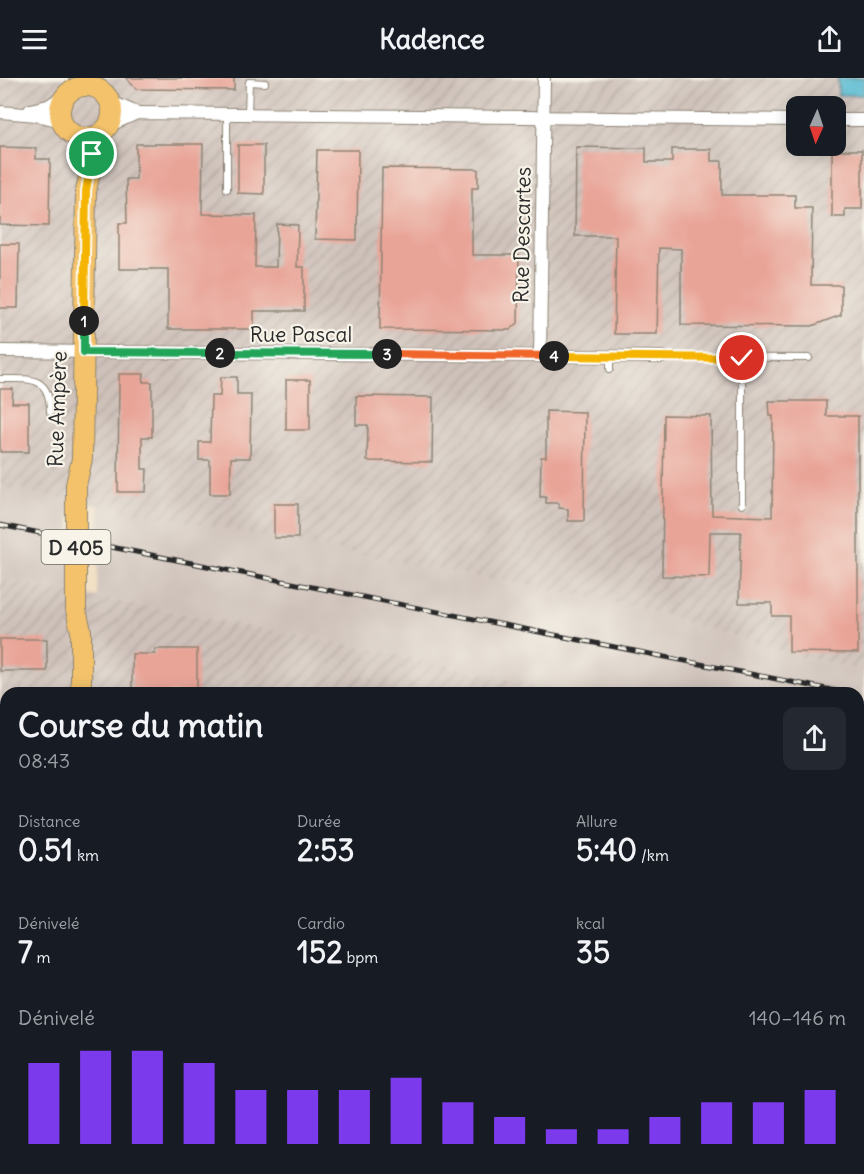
<!DOCTYPE html>
<html lang="fr">
<meta charset="utf-8">
<style>
body{margin:0;font-family:Delius,sans-serif;background:#242831;color:#f1f3f6;height:100vh;display:flex;flex-direction:column;font-size:22px;white-space:nowrap}
*{box-sizing:border-box;margin:0}
p{font-size:20px;color:#9ea1a6}
.icon{flex:none;width:33px;height:33px;fill:none;stroke:currentColor;stroke-width:2;stroke-linecap:round;stroke-linejoin:round}
.map{position:relative;flex:1;overflow:hidden}
.side{position:absolute;left:0px;top:609px;width:864px;height:488px;display:flex;flex-direction:column;background:#171b24;border-radius:18px 18px 0 0;box-shadow:0 3px 15px #0003}
.side>*{flex:none}
.needle{width:39px;rotate:183deg}
.tools{position:absolute;left:786px;top:18px;display:grid;gap:12px}
.tools a{display:grid;place-items:center;width:60px;height:60px;border-radius:12px;background:#171b24;box-shadow:0 3px 15px #0003;font-size:30px}
.pin{position:absolute;display:grid;place-items:center;width:51px;height:51px;color:#fff;margin:-26px;border:3px solid #fff;border-radius:50%;box-shadow:0 2px 6px #0007}
.km{position:absolute;width:30px;height:30px;margin:-15px;border-radius:50%;background:#222;color:#fff;font-size:16px;line-height:30px;text-align:center}
.round{display:grid;place-items:center;flex:none;width:63px;height:63px;border-radius:12px;background:#242831}
.summary{display:flex;align-items:center;justify-content:space-between;height:102px;padding:0 18px}
h1{font-size:33px;font-weight:700;line-height:45px}
.stats{display:grid;grid-template-columns:repeat(3,1fr);gap:9px;height:102px;padding:6px 18px}
.stats div{display:grid;align-content:center}
.stats b{font-size:30px;font-weight:700}
.stats small{font-size:16px;font-weight:400}
.stats p{font-size:16px}
.chart{height:168px;padding:12px 18px}
.chart p{display:flex;justify-content:space-between}
.chart svg{width:100%;height:108px;margin-top:6px;stroke:#7c3aed;stroke-width:6}
header{display:flex;justify-content:space-between;align-items:center;height:78px;padding:0 18px;background:#171b24;font-size:27px;font-weight:700}
.map>svg:first-child{display:block}
.industrial{fill:url(#industrial-furrows);fill-rule:evenodd}
.railway{fill:#cec1ba}
.water{fill:#54bad2;stroke:#40727e;stroke-width:1.5}
.building{fill:#e9a498}
.lines{fill:none;stroke-linecap:round;stroke-linejoin:round}
.service-casing{stroke:#8e8474;stroke-width:8}
.minor-casing{stroke:#8e8474;stroke-width:14}
.primary-casing{stroke:#8e8474;stroke-width:22}
.service{stroke:#fff;stroke-width:6}
.minor{stroke:#fff;stroke-width:12}
.primary{stroke:#f3c26a;stroke-width:20}
.rail-casing{stroke:#2b2b2b;stroke-width:5}
.rail{stroke:#f7f3e8;stroke-width:3;stroke-dasharray:9;stroke-linecap:butt}
.primary-bridge-casing{stroke:#8e8474;stroke-width:22;stroke-linecap:butt}
.primary-bridge{stroke:#f3c26a;stroke-width:20}
.split-1-casing{stroke:#fff;stroke-width:12}
.split-2-casing{stroke:#fff;stroke-width:12}
.split-3-casing{stroke:#fff;stroke-width:12}
.split-4-casing{stroke:#fff;stroke-width:12}
.split-5-casing{stroke:#fff;stroke-width:12}
.split-1{stroke:#f5b400;stroke-width:8}
.split-2{stroke:#22a559;stroke-width:8}
.split-3{stroke:#22a559;stroke-width:8}
.split-4{stroke:#f0652b;stroke-width:8}
.split-5{stroke:#f5b400;stroke-width:8}
.labels{text-anchor:middle;dominant-baseline:central;stroke-width:4.5;stroke-linejoin:round;paint-order:stroke}
.shield{fill:#f7f3e8;stroke:#686764;stroke-width:1.5}
.shield-label{font-size:20px;font-weight:bold;fill:#2b2b2b}
.street-label{font-size:21px;fill:#2b2b2b;stroke:#f7f3e8}
</style>
<header><svg class="icon" aria-label="menu" viewBox="0 0 24 24"><path d="M4 6h16M4 12h16M4 18h16"/></svg>Kadence<svg class="icon" aria-label="share" viewBox="0 0 24 24"><path d="M12 15V3M7 8l5-5 5 5M5 13v7h14v-7"/></svg></header>
<div class="map">
<svg width="864" height="1096" viewBox="0 0 864 1096">
<defs>
<pattern id="industrial-furrows" width="10" height="10" patternUnits="userSpaceOnUse" patternTransform="scale(1.5)"><rect width="10" height="10" fill="#cec1ba"/><path d="M-1 1l2-2M0 10L10 0M9 11l2-2" fill="none" stroke="#b1a6a0"/></pattern>
</defs>
<rect width="100%" height="100%" fill="#f7f3e8"/>
<filter id="ink" filterUnits="userSpaceOnUse"><feTurbulence type="fractalNoise" baseFrequency=".0167" numOctaves="2"/><feDisplacementMap in="SourceGraphic" scale="12" xChannelSelector="R" yChannelSelector="G"/><feConvolveMatrix kernelMatrix="1 2 1 2 8 2 1 2 1" color-interpolation-filters="sRGB"/></filter>
<filter id="wash" filterUnits="userSpaceOnUse"><feTurbulence type="fractalNoise" baseFrequency=".008" numOctaves="4" result="noise"/><feDisplacementMap in="SourceGraphic" scale="24" xChannelSelector="R" yChannelSelector="G"/><feGaussianBlur stdDeviation="1.35" result="paint"/><feColorMatrix in="noise" values="0 0 0 0 0 0 0 0 0 0 0 0 0 0 0 0 0 1.4 0 .05"/><feComposite in="paint" operator="in"/></filter>
<g filter="url(#wash)">
<rect width="100%" height="100%" fill="#f0ddbd"/>
<g class="industrial">
<path d="M0 0H864V593L793 577 637 529 0 409ZM796 28H836V68H796Z"/>
<polygon points="0,501 369,570 576,615 6,615 6,1090 858,1090 858,649 864,650 864,1096 0,1096"/>
</g>
<g class="railway">
<polygon points="0,409 70,422 71,514 0,501"/>
<polygon points="99,427 637,529 793,577 864,593 864,650 858,649 858,615 576,615 369,570 97,519"/>
</g>
<rect class="water" x="838" y="0" width="26" height="17"/>
<g id="blocks">
<g class="building">
<polygon points="126,0 234,0 234,12 136,11"/>
<polygon points="136,66 203,66 202,136 256,137 255,189 276,189 277,146 298,147 297,189 304,189 304,233 254,233 254,251 168,251 168,191 119,191 119,145 127,145 126,101 136,101"/>
<polygon points="238,67 264,67 264,116 238,115"/>
<polygon points="0,69 36,70 36,81 50,81 49,148 0,147"/>
<polygon points="576,69 646,70 646,84 672,84 672,71 711,71 711,83 722,83 722,117 795,117 795,130 812,130 811,207 841,207 841,237 812,248 681,247 681,171 659,170 657,256 614,256 616,158 575,158"/>
<polygon points="317,72 358,72 357,162 315,161"/>
<polygon points="832,72 862,72 862,131 845,131 845,139 832,139"/>
<polygon points="382,90 478,91 478,110 472,110 472,177 519,177 518,245 510,252 380,251"/>
<polygon points="0,166 19,166 18,230 0,230"/>
<polygon points="119,296 144,296 143,304 152,304 152,359 142,359 142,391 147,391 146,414 118,414"/>
<polygon points="221,299 237,299 237,316 251,316 250,380 231,380 230,416 210,416 210,382 199,382 199,364 210,364 211,318 220,318"/>
<rect x="286" y="302" width="24" height="50"/>
<polygon points="0,311 13,311 12,325 29,325 29,374 0,374"/>
<polygon points="356,318 433,319 432,384 367,383 368,347 356,347"/>
<polygon points="769,323 826,323 826,338 858,338 858,575 789,574 789,538 772,538 772,525 739,525 741,454 710,454 709,499 662,498 664,337 711,338 712,437 772,439 773,338 770,338"/>
<polygon points="546,333 585,334 584,443 568,443 568,431 559,430 559,425 546,425 546,419 540,419 541,379 546,379"/>
<rect x="274" y="426" width="24" height="34"/>
<rect x="0" y="561" width="47" height="32"/>
<polygon points="155,571 197,571 197,615 132,615 132,576 155,576"/>
</g>
</g>
</g>
<g filter="url(#ink)">
<use href="#blocks" fill-opacity="0" stroke="#8e8474" stroke-width="1.5"/>
<g class="lines">
<g class="service-casing">
<g id="service">
<polyline points="248,36 249,4 265,5"/>
<polyline points="227,111 227,36"/>
<polyline points="610,279 610,291"/>
<polyline points="663,279 809,280"/>
<path d="M0 301C30 301 50 297 50 334"/>
<polyline points="742,427 742,280"/>
<polyline points="0,689 6,689"/>
<polyline points="0,758 6,758"/>
<polyline points="861,783 864,759"/>
</g>
</g>
<g class="minor-casing">
<g id="minor">
<polyline points="109,23 137,35"/>
<polyline points="30,32 48,28 67,16"/>
<polyline points="0,34 37,37 61,43"/>
<polyline points="836,42 864,42"/>
<polyline points="108,48 137,35 796,42"/>
<polyline points="0,273 662,279"/>
<polyline points="540,278 544,0"/>
<polyline points="0,773 6,773"/>
<polyline points="858,783 864,784"/>
<polyline points="0,1047 6,1047"/>
<polyline points="356,1090 367,1096"/>
<polyline points="276,1096 276,1090"/>
<polyline points="505,1096 506,1090"/>
<polyline points="863,1096 864,1093"/>
</g>
</g>
<g class="primary-casing">
<g id="primary">
<circle cx="86" cy="34" r="26"/>
<polyline points="76,407 82,381 86,113 98,57"/>
<polyline points="76,532 81,553 81,615"/>
<polyline points="76,1090 76,1096"/>
</g>
</g>
<use href="#service" class="service"/>
<use href="#minor" class="minor"/>
<use href="#primary" class="primary"/>
<g class="rail-casing">
<g id="rail">
<polyline points="0,447 847,615"/>
<polyline points="858,624 864,625"/>
</g>
</g>
<use href="#rail" class="rail"/>
<g class="primary-bridge-casing">
<polyline id="primary-bridge" points="76,532 76,407"/>
</g>
<use href="#primary-bridge" class="primary-bridge"/>
</g>
</g>
<g class="lines" filter="url(#ink)">
<g class="split-1-casing">
<polyline id="split-1" points="84,243 86,113 92,76"/>
</g>
<g class="split-2-casing">
<polyline id="split-2" points="84,243 84,274 220,275"/>
</g>
<g class="split-3-casing">
<polyline id="split-3" points="220,275 387,276"/>
</g>
<g class="split-4-casing">
<polyline id="split-4" points="387,276 554,278"/>
</g>
<g class="split-5-casing">
<polyline id="split-5" points="554,278 742,280"/>
</g>
<use href="#split-1" class="split-1"/>
<use href="#split-2" class="split-2"/>
<use href="#split-3" class="split-3"/>
<use href="#split-4" class="split-4"/>
<use href="#split-5" class="split-5"/>
</g>
<g class="labels">
<rect class="shield" x="41.5" y="452" width="69" height="34" rx="4.5"/>
<g class="shield-label">
<text x="76" y="469">D 405</text>
</g>
<g class="street-label">
<text transform="translate(522 157) rotate(-89)">Rue Descartes</text>
<text x="301" y="256">Rue Pascal</text>
<text transform="translate(57 331) rotate(-88)">Rue Ampère</text>
</g>
</g>
</svg>
<div class="tools">
<a><svg class="needle" viewBox="-14 -14 28 28"><path d="M0-13l5 13h-10z" fill="#e53935"/><path d="M0 13l5-13h-10z" fill="#9ea1a6"/></svg></a>
</div>
<div class="pin" style="left:92px;top:76px;background:#1e9e55"><svg class="icon" aria-label="arrive" viewBox="0 0 24 24"><path d="M6 21V4h12l-3 4 3 4H6"/></svg></div>
<div class="pin" style="left:742px;top:280px;background:#d93025"><svg class="icon" aria-label="check" viewBox="0 0 24 24"><path d="M5 12l5 5 9-10"/></svg></div>
<b class="km" style="left:84px;top:243px">1</b>
<b class="km" style="left:220px;top:275px">2</b>
<b class="km" style="left:387px;top:276px">3</b>
<b class="km" style="left:554px;top:278px">4</b>
<section class="side">
<div class="summary"><div><h1>Course du matin</h1><p>08:43</p></div><a class="round"><svg class="icon" aria-label="share" viewBox="0 0 24 24"><path d="M12 15V3M7 8l5-5 5 5M5 13v7h14v-7"/></svg></a></div>
<div class="stats">
<div><p>Distance</p><b>0.51<small> km</small></b></div>
<div><p>Durée</p><b>2:53</b></div>
<div><p>Allure</p><b>5:40<small> /km</small></b></div>
</div>
<div class="stats">
<div><p>Dénivelé</p><b>7<small> m</small></b></div>
<div><p>Cardio</p><b>152<small> bpm</small></b></div>
<div><p>kcal</p><b>35</b></div>
</div>
<div class="chart"><p><span>Dénivelé</span>140–146 m</p>
<svg viewBox="0 0 160 44" preserveAspectRatio="none"><path d="M5 44V11M15 44V6M25 44V6M35 44V11M45 44V22M55 44V22M65 44V22M75 44V17M85 44V27M95 44V33M105 44V38M115 44V38M125 44V33M135 44V27M145 44V27M155 44V22"/></svg>
</div>
</section>
</div>
